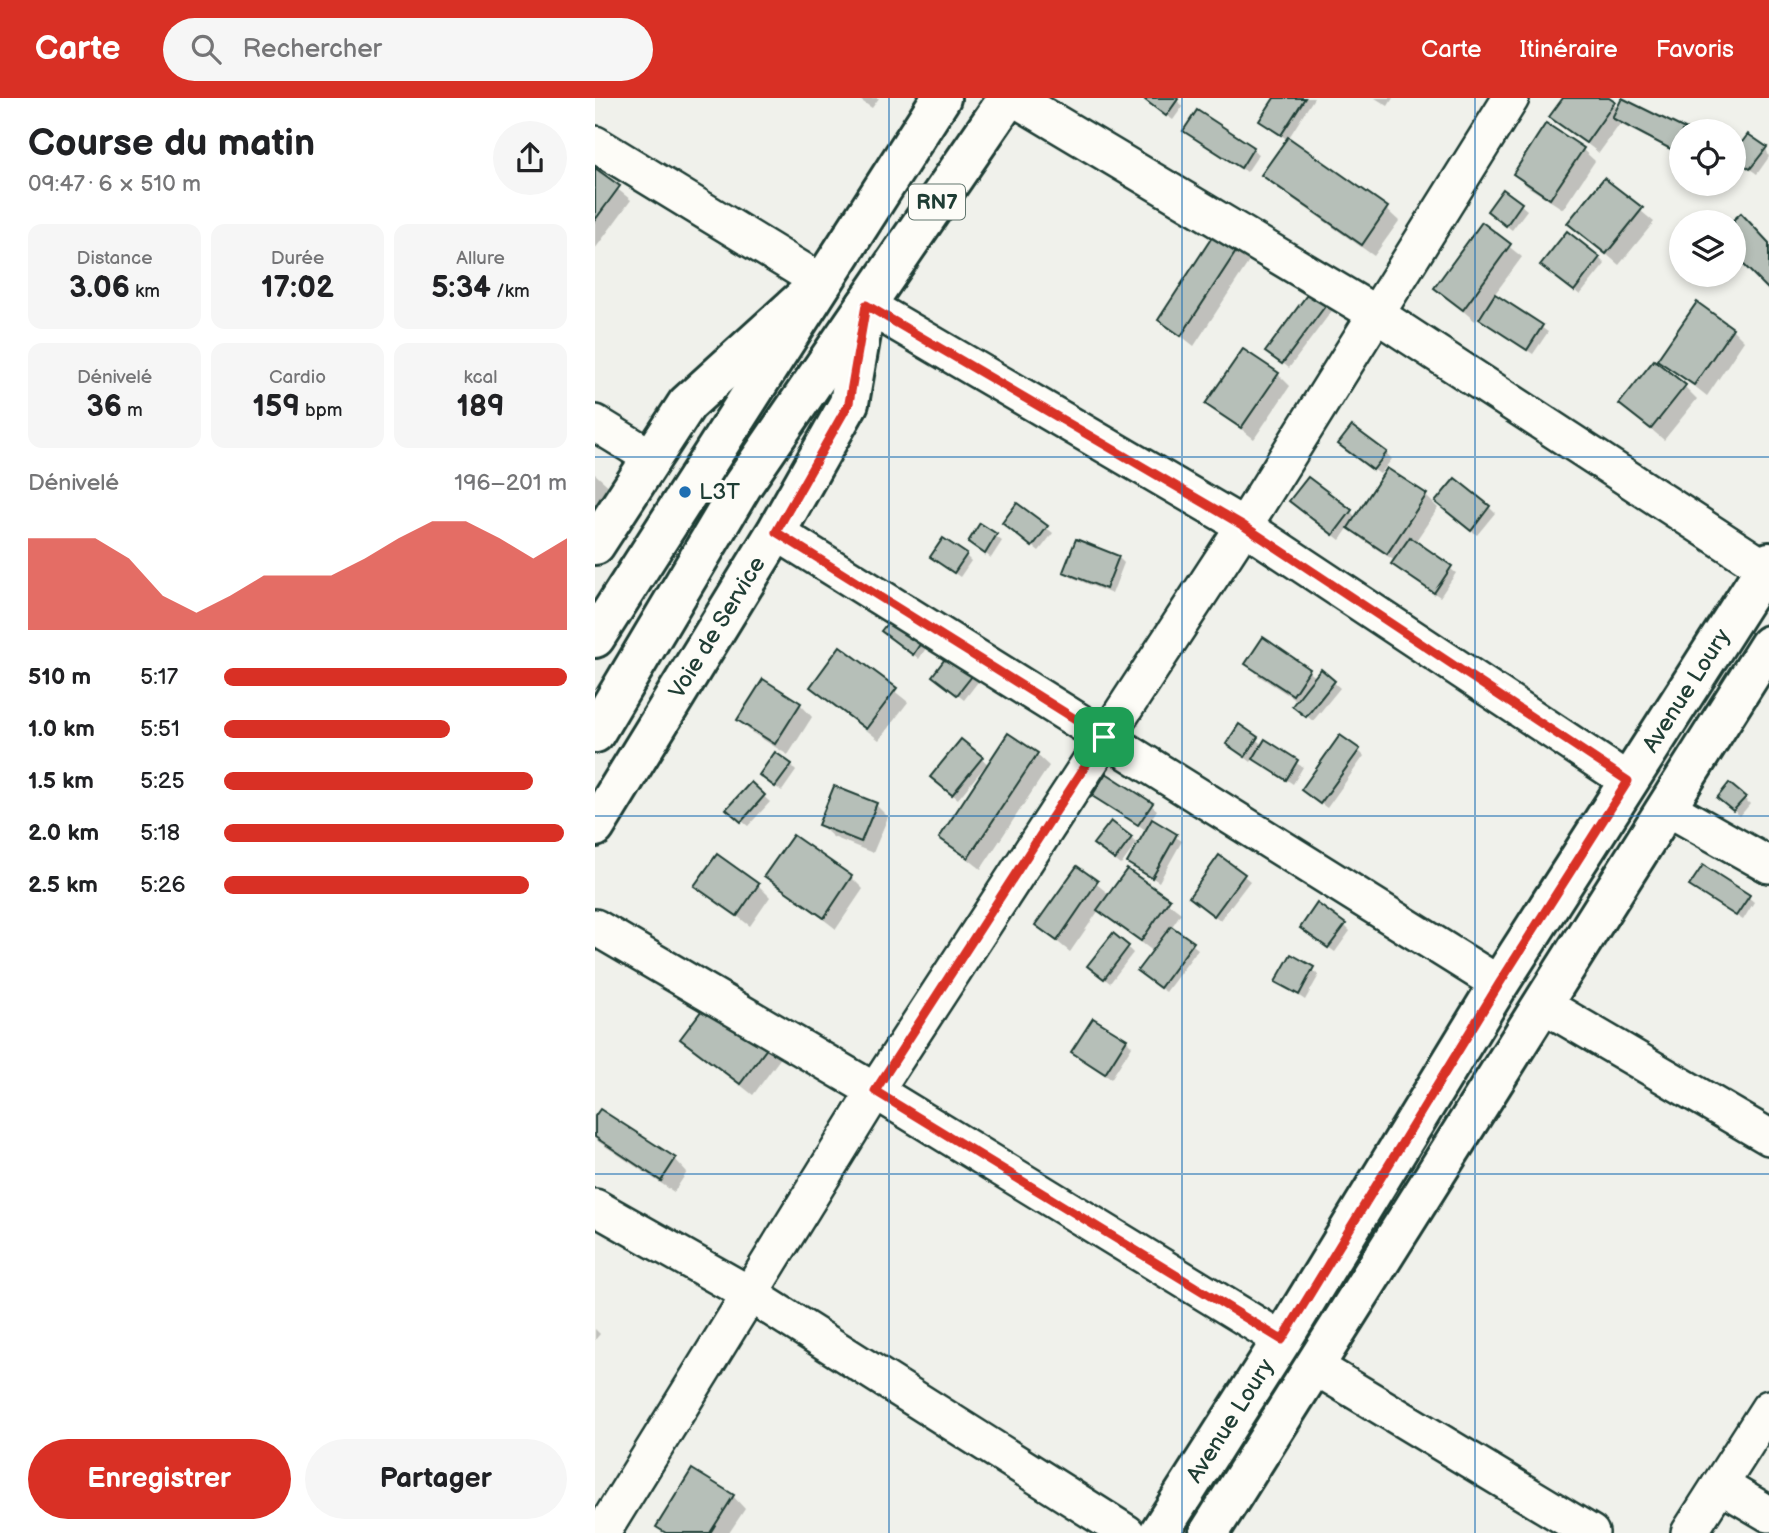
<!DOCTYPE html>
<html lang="fr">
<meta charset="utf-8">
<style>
body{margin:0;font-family:"Balsamiq Sans",sans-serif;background:#f6f6f6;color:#202124;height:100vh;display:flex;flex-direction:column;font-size:26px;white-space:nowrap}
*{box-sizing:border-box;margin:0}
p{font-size:23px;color:#757577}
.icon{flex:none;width:38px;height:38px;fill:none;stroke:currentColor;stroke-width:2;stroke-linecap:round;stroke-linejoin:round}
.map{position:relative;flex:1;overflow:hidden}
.details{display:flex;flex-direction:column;background:#fff;width:595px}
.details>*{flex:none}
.controls{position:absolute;left:1074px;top:21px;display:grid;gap:14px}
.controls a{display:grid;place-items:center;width:77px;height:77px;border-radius:50%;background:#fff;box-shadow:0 4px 10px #0003;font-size:35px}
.pin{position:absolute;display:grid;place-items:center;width:60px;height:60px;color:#fff;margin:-30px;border-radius:14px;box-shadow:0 4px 10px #0006}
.round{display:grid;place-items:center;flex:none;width:74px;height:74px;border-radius:37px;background:#f6f6f6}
.head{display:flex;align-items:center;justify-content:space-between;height:119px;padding:0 28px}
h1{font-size:38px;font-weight:700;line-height:52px}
.figures{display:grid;grid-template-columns:repeat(3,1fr);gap:10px;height:119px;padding:7px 28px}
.figures div{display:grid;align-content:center;border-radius:14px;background:#f6f6f6;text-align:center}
.figures b{font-size:30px;font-weight:700}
.figures small{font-size:19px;font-weight:400}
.figures p{font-size:19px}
.chart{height:196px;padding:14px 28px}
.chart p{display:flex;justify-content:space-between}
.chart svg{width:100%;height:126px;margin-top:7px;fill:#d93025;opacity:.7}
.primary-button{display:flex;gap:14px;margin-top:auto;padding:14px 28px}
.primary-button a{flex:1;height:80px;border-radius:42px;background:#d93025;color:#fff;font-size:28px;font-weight:700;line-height:80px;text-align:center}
.primary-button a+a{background:#f6f6f6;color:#202124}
ul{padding:0 28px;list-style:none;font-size:23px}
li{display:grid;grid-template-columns:112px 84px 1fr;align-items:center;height:52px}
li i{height:18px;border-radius:9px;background:#d93025}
header{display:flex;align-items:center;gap:42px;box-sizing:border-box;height:98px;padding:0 35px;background:#d93025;color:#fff}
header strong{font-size:33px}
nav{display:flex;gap:38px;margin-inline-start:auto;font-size:24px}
.search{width:490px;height:63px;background:#f6f6f6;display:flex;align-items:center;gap:18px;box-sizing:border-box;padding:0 24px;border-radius:38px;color:#757577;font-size:26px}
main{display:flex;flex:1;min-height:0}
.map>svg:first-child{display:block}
.shadow{fill:#0003}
.building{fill:#b6bfb8;stroke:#1f3d34;stroke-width:2}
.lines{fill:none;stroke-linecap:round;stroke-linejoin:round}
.street-casing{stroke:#1f3d34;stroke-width:40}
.secondary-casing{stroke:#1f3d34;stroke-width:44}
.primary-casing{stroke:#1f3d34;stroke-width:44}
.highway-casing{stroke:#1f3d34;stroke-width:44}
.street{stroke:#fdfcf7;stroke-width:35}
.secondary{stroke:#fdfcf7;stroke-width:38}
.primary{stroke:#fdfcf7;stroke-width:38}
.highway{stroke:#fdfcf7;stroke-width:38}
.route-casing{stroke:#fff;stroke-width:14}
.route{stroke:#d93025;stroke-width:9}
.grid{fill:none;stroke:#1f6fb2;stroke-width:2;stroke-opacity:0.55}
.poi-dot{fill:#1f6fb2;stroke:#fdfcf7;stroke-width:2.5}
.labels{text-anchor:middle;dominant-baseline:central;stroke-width:7;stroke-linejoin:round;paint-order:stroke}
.shield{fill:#fdfcf7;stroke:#62766e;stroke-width:2}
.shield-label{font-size:21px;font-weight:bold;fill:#1f3d34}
.poi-label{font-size:23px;fill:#1f3d34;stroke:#fdfcf7;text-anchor:start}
.street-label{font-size:23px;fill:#1f3d34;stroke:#fdfcf7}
</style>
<header>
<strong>Carte</strong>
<div class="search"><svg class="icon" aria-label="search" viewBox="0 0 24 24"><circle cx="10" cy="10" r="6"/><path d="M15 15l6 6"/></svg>Rechercher</div>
<nav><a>Carte</a><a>Itinéraire</a><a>Favoris</a></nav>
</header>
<main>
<section class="details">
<div class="head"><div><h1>Course du matin</h1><p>09:47 · 6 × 510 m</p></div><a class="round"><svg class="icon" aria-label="share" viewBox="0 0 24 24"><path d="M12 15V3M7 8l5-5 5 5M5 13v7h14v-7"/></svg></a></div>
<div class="figures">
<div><p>Distance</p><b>3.06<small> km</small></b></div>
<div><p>Durée</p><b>17:02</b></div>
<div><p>Allure</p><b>5:34<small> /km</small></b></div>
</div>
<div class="figures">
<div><p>Dénivelé</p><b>36<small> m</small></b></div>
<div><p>Cardio</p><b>159<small> bpm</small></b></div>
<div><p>kcal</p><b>189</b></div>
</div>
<div class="chart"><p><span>Dénivelé</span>196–201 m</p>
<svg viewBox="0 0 160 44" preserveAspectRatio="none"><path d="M0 44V12L10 12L20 12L30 19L40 32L50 38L60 32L70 25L80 25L90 25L100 19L110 12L120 6L130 6L140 12L150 19L160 12V44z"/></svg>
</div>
<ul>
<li><b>510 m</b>5:17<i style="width:100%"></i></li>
<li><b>1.0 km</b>5:51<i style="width:66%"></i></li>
<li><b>1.5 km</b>5:25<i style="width:90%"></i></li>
<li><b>2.0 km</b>5:18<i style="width:99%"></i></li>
<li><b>2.5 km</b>5:26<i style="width:89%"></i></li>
</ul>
<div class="primary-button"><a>Enregistrer</a><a>Partager</a></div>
</section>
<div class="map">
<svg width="1174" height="1435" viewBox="0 0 1174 1435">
<rect width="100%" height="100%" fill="#f0f1eb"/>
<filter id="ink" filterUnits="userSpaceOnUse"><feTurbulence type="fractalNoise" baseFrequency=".0143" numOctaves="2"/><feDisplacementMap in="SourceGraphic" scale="14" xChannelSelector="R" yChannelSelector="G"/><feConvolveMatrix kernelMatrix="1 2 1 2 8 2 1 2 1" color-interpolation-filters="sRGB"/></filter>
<g filter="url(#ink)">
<g class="shadow">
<polygon points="262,0 284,0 277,10"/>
<polygon points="554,0 579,0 588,8 578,22 558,8"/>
<polygon points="681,0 719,0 693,41 791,111 804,123 779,158 680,88 668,76 693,42 666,23"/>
<polygon points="780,0 798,0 793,8"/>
<polygon points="970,0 1011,0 1024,11 1029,1 1091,33 1087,33 1087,58 1025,26 1004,55 957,19"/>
<polygon points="603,15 664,56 652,74 596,38"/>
<polygon points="1171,50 1174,59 1162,76 1145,64"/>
<polygon points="987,51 1000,63 968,111 932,88 920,76"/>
<polygon points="0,73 36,102 0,151"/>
<polygon points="1009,82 1059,124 1024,167 975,125"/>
<polygon points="909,93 932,112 917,132 900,119"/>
<polygon points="887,127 927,159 899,197 953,234 938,256 892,226 886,221 892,212 890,210 880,223 841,190"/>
<polygon points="624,133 657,159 599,248 566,222"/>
<polygon points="1004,160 1010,166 985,197 953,172"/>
<polygon points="717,193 739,210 694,270 676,256"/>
<polygon points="1137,231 1149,243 1112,298 1065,261"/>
<polygon points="683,276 695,288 659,341 613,305"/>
<polygon points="1090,289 1102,301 1069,342 1026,306"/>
<polygon points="751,352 791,355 797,361 785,376"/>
<polygon points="0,376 17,391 0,421"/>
<polygon points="831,398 843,410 820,444 861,475 845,499 804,471 800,463 768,442 754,429 745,442 702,409 756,414 762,420"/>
<polygon points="423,408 458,435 444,453 415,430"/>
<polygon points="894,409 900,415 882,437 848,410"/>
<polygon points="385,427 407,443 396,460 375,444"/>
<polygon points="370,457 376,463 365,479 343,464"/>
<polygon points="523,459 529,465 517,496 476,479 470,473"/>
<polygon points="289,533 333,547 324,561"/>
<polygon points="669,541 721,579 726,573 745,590 718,623 705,613 703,603 664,578 652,565"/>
<polygon points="246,550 313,604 284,642 217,589"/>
<polygon points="380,574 386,580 369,602 345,583"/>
<polygon points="205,606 217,619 193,657 156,634 144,622"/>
<polygon points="644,629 668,647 708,669 698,686 659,660 656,664 633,646"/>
<polygon points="763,652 769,658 732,710 714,697"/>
<polygon points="441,656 454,668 386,771 346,740 392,669 390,668 363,701 343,685 386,660 394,667"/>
<polygon points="195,667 201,673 187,693 172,683"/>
<polygon points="156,687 175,704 153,728 139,717"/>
<polygon points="499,697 556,707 562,712 555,723 587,743 564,784 534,765 544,748 541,746 526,767 506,751 536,740 544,748 552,733"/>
<polygon points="1149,700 1155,706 1145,718 1130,705"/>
<polygon points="281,707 293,719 278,755 238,739 225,727"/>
<polygon points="199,739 256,779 268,791 241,831 172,778"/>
<polygon points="625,759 655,783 625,822 602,805"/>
<polygon points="482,770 515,797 532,774 586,815 576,830 603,851 571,894 550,879 559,854 504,812 475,854 442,827"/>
<polygon points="102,787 163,787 175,799 155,828"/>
<polygon points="1102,793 1153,799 1159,804 1148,822"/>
<polygon points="749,827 755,833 740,854 713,835"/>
<polygon points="533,850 538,855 515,885 500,873"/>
<polygon points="696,859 724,877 710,902 682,883"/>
<polygon points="117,902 187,958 158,997 87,941"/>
<polygon points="531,942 537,948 516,981 478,954"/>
<polygon points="0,1021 80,1061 92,1074 79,1094 4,1044 0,1040"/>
<polygon points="0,1231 5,1236 0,1242"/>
<polygon points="138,1398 150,1411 134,1435 70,1435 63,1429"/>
</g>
<g class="building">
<polygon points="552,0 582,0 583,1 571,18 550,2"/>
<polygon points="679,0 710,0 686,37 664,23"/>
<polygon points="968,0 1014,0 1020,4 991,45 954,19"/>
<polygon points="1027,0 1094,33 1087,33 1083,55 1017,20"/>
<polygon points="602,12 659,49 646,70 588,33"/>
<polygon points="951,25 989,50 955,101 918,76"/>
<polygon points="1153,36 1172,49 1155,71 1139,60 1139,55"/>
<polygon points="693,39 793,109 767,147 666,77"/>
<polygon points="0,70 25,88 0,122"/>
<polygon points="1009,80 1048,110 1011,156 972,125"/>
<polygon points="908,91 927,105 911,128 892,113"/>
<polygon points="1146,115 1174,145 1174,192 1139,157 1139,124 1136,124"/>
<polygon points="887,124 916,146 868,212 839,190"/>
<polygon points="623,130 646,146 586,238 563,222"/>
<polygon points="972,133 1005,159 979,193 945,167"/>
<polygon points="717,190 734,203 687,266 670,254"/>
<polygon points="900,196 948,227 932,252 884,221"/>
<polygon points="1102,204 1138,230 1099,287 1062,262"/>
<polygon points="648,251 684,275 646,330 610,306"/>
<polygon points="1059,262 1091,287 1056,331 1024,306"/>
<polygon points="757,328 792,354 778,372 743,346"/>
<polygon points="792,370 832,396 792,456 753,430"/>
<polygon points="713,379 757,412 738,437 694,403"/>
<polygon points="860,380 895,408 876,433 840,404"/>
<polygon points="422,405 453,428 437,449 407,425"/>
<polygon points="385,425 402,436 390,456 373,444"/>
<polygon points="815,439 857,468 839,495 796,466"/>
<polygon points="348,440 372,456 359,475 335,459"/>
<polygon points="481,441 524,458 511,491 468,474"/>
<polygon points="298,518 329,540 318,557 286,533"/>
<polygon points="668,539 715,571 698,597 650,566"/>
<polygon points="245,548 302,590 271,631 215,589"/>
<polygon points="356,553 381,573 362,597 337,578"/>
<polygon points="726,571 740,583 711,619 697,608"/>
<polygon points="168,581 206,605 180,646 142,622"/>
<polygon points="644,626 663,639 650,659 631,646"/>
<polygon points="413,635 443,655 373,760 344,740"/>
<polygon points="745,637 765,651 725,706 706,692"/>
<polygon points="366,641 388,659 357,697 335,679"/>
<polygon points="670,641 703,662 691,682 658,661"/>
<polygon points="180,654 197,666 180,689 164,677"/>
<polygon points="511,675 558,705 543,727 497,698"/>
<polygon points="156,684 170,697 146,724 131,711"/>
<polygon points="1134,685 1151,699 1138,713 1122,700"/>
<polygon points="239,688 282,705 266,744 223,727"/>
<polygon points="557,721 582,736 557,780 532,765"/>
<polygon points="516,723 537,739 520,762 498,746"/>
<polygon points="198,737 257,778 229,820 169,778"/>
<polygon points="122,756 164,786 142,818 99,788"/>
<polygon points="624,757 650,776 619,818 594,799"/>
<polygon points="1108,767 1155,797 1141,818 1094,788"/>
<polygon points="482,768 503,783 462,843 440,827"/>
<polygon points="532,771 575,801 546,843 502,812"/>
<polygon points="722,805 751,826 733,850 705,830"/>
<polygon points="576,828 599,844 565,890 542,873"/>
<polygon points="518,835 534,848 509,881 492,868"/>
<polygon points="696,856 719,869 704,897 680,884"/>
<polygon points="116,900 176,945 145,986 85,941"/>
<polygon points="498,920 532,941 510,976 476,954"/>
<polygon points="5,1011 81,1060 66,1083 0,1039 0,1018"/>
<polygon points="97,1371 139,1397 115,1435 71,1435 61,1429"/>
</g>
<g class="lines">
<g class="street-casing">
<g id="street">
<polyline points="419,0 781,216 1170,470"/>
<polyline points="0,46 226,184"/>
<polyline points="271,207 649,428 1033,683"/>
<polyline points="0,325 57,360"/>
<polyline points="181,434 904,886"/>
<polyline points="1071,709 1174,767"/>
<polyline points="0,829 280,993 687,1242"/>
<polyline points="947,906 1174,1039"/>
<polyline points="0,1109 156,1197 532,1435"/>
<polyline points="719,1268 996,1435"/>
<polyline points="1125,1387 1174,1416"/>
<polyline points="7,1435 280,993 649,428 916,0"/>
<polyline points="1094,1435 1174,1310"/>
</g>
</g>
<g class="secondary-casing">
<g id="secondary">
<polyline points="0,447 92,306 214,195"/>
<path id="s1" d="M0 729 181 434 254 305 271 207"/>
</g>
</g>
<g class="primary-casing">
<g id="primary">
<path id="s2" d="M564 1435 687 1242 904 886 1174 464"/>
<polyline points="614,1435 1174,547"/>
</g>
</g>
<g class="highway-casing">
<g id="highway">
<polyline points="0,540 346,0"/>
<polyline points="0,635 147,388 413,0"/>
</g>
</g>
<use href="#street" class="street"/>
<use href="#secondary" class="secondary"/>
<use href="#primary" class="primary"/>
<use href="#highway" class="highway"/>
</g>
</g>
<g class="lines" filter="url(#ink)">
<g class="route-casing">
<polygon id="route" points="271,207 649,428 1033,683 904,886 687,1242 280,993 509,639 181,434 254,305"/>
</g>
<use href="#route" class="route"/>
</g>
<path class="grid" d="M294 0V1435M587 0V1435M880 0V1435M0 359H1174M0 718H1174M0 1076H1174"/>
<circle class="poi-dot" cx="90" cy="394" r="7"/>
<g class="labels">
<rect class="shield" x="314" y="86.5" width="56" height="35" rx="5"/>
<g class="shield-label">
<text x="342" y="104">RN7</text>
</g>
<g class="poi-label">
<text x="104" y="394">L3T</text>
</g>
<g class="street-label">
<text stroke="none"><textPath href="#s1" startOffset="234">Voie de Service</textPath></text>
<text stroke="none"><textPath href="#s2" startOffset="994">Avenue Loury</textPath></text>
<text stroke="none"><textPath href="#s2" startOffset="133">Avenue Loury</textPath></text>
</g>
</g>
</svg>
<div class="controls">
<a><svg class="icon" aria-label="locate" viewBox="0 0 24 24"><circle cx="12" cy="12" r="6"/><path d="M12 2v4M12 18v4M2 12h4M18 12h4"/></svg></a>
<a><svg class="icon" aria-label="layers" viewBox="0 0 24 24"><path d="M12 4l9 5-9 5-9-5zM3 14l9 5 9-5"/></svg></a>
</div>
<div class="pin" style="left:509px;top:639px;background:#1e9e55"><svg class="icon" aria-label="arrive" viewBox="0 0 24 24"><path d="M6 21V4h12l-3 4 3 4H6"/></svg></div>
</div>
</main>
